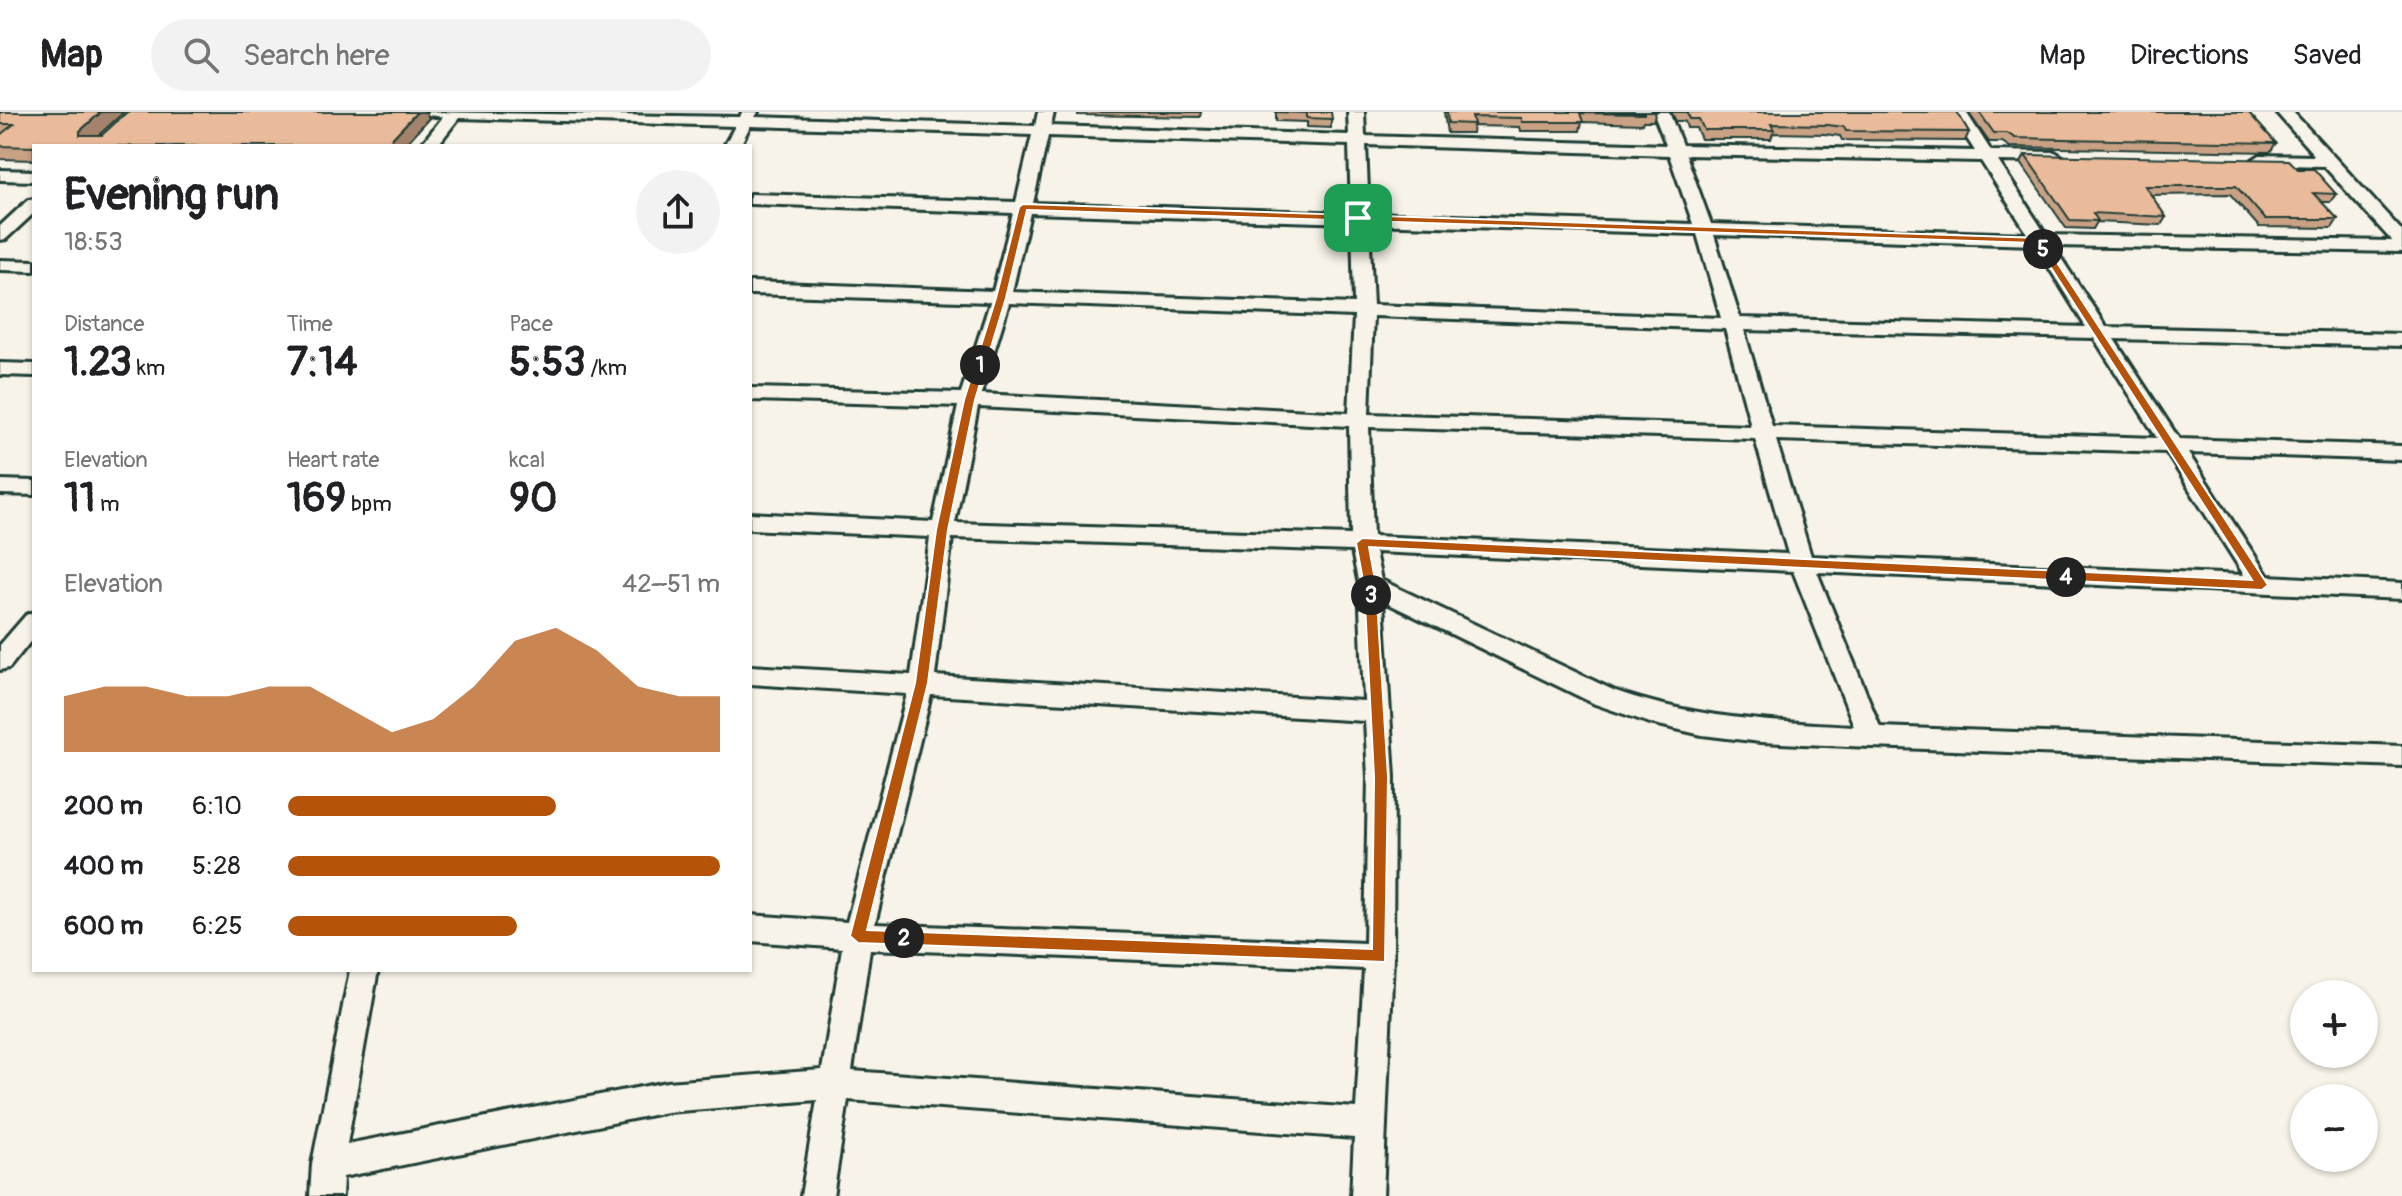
<!DOCTYPE html>
<meta charset="utf-8">
<style>
body{margin:0;font-family:Pangolin,sans-serif;background:#f2f2f2;color:#202124;height:100vh;display:flex;flex-direction:column;font-size:30px;white-space:nowrap}
*{box-sizing:border-box;margin:0}
p{font-size:26px;color:#757577}
.icon{flex:none;width:44px;height:44px;fill:none;stroke:currentColor;stroke-width:2;stroke-linecap:round;stroke-linejoin:round}
.map{position:relative;flex:1;overflow:hidden}
.sheet{position:absolute;left:32px;top:32px;width:720px;height:828px;display:flex;flex-direction:column;background:#fff;border-radius:0px;box-shadow:0 2px 6px #0004}
.sheet>*{flex:none}
.fabs{position:absolute;left:2290px;top:868px;display:grid;gap:16px}
.fabs a{display:grid;place-items:center;width:88px;height:88px;border-radius:50%;background:#fff;box-shadow:0 2px 6px #0004;font-size:40px}
.pin{position:absolute;display:grid;place-items:center;width:68px;height:68px;color:#fff;margin:-34px;border-radius:16px;box-shadow:0 4px 12px #0006}
.km{position:absolute;width:40px;height:40px;margin:-20px;border-radius:50%;background:#222;color:#fff;font-size:22px;line-height:40px;text-align:center}
.round{display:grid;place-items:center;flex:none;width:84px;height:84px;border-radius:42px;background:#f2f2f2}
.head{display:flex;align-items:center;justify-content:space-between;height:136px;padding:0 32px}
h1{font-size:44px;font-weight:800;line-height:60px}
.stats{display:grid;grid-template-columns:repeat(3,1fr);gap:12px;height:136px;padding:8px 32px}
.stats div{display:grid;align-content:center}
.stats b{font-size:40px;font-weight:800}
.stats small{font-size:22px;font-weight:400}
.stats p{font-size:22px}
.chart{height:224px;padding:16px 32px}
.chart p{display:flex;justify-content:space-between}
.chart svg{width:100%;height:144px;margin-top:8px;fill:#b45309;opacity:.7}
ul{padding:0 32px;list-style:none;font-size:26px}
li{display:grid;grid-template-columns:128px 96px 1fr;align-items:center;height:60px}
li i{height:20px;border-radius:10px;background:#b45309}
header{display:flex;align-items:center;gap:48px;box-sizing:border-box;height:112px;padding:0 40px;background:#fff;border-bottom:2px solid #e0e0e0}
header strong{font-size:38px}
nav{display:flex;gap:44px;margin-inline-start:auto;font-size:28px}
.search{width:560px;height:72px;background:#f2f2f2;display:flex;align-items:center;gap:20px;box-sizing:border-box;padding:0 28px;border-radius:44px;color:#757577;font-size:30px}
.map>svg:first-child{display:block}
.lines{fill:none;stroke-linecap:round;stroke-linejoin:round}
.minor-casing{stroke:#1f3d34;stroke-width:6}
.minor{fill:#f7f3e8;fill-rule:evenodd}
.wall{fill:#c9a185;stroke:#1f3d34;stroke-width:2}
.shaded-wall{fill:#a4836c;stroke:#1f3d34;stroke-width:2}
.building{fill:#eabb9b;stroke:#1f3d34;stroke-width:2}
.route{fill:#b45309;stroke:#fff;stroke-width:2;fill-rule:evenodd}
</style>
<header>
<strong>Map</strong>
<div class="search"><svg class="icon" aria-label="search" viewBox="0 0 24 24"><circle cx="10" cy="10" r="6"/><path d="M15 15l6 6"/></svg>Search here</div>
<nav><a>Map</a><a>Directions</a><a>Saved</a></nav>
</header>
<div class="map">
<svg width="2402" height="1084" viewBox="0 0 2402 1084">
<rect width="100%" height="100%" fill="#f7f3e8"/>
<filter id="ink" filterUnits="userSpaceOnUse"><feTurbulence type="fractalNoise" baseFrequency=".0125" numOctaves="2"/><feDisplacementMap in="SourceGraphic" scale="16" xChannelSelector="R" yChannelSelector="G"/><feConvolveMatrix kernelMatrix="1 2 1 2 8 2 1 2 1" color-interpolation-filters="sRGB"/></filter>
<g filter="url(#ink)">
<g class="lines">
<g class="minor-casing">
<g id="minor">
<path d="M426 0 740 5 742 0H758L755 5 1035 14 1038 0H1054L1051 14 1349 23 1348 0H1364L1365 24 1666 33 1653 0H1669L1682 33 1975 39 1950 0H1966L1991 39 2055 40 2063 45 2055 50 1998 49 2046 123 2392 129 2324 54 2254 52 2252 48 2260 43 2315 44 2276 0H2293L2402 119V140L2053 134 2106 215 2402 222V234L2114 227 2179 327 2402 334V348L2188 341 2268 464 2402 471V487L1817 460 1880 615 2402 634V654L1871 635 1760 630 1702 623 1650 611 1595 592 1383 489 1394 665 1393 845 1383 1084H1351L1354 1026 848 988 833 1084H801L817 988 667 1000 343 1065 342 1084H310L312 1052 350 858H378L347 1032 667 970 822 958 842 836 750 829V803L847 810 907 582 750 572V554L911 563 930 425 750 417V401L933 410 958 294 750 288V276L961 281 990 190 750 182V170L993 179 1013 101 750 92V82L1016 90 1032 23 750 14 740 34H724L735 14 459 6 437 34H420L443 5 428 3ZM1048 24 1349 33 1351 101 1033 91ZM1366 33 1669 43 1693 112 1369 101ZM1686 43 1981 49 2028 122 1711 112ZM1030 101 1352 111 1354 192 1012 180ZM1369 112 1697 122 1721 206 1373 193ZM1714 123 2035 133 2086 215 1740 206ZM1009 191 1354 204 1349 301 981 282ZM1373 204 1725 217 1751 314 1369 302ZM1744 218 2094 226 2157 326 1772 314ZM978 295 1349 314 1351 423 955 411ZM1369 315 1755 327 1788 442 1373 424ZM1776 328 2166 340 2244 463 1811 444ZM952 426 1352 439 1359 473 1364 589 935 564ZM1375 440 1793 459 1854 614C1771 610 1692 606 1613 578L1381 468ZM931 583 1365 609 1368 665 1365 831 875 812ZM870 837 1364 857 1356 996 852 959Z"/>
<polygon points="0,58 34,59 34,69 0,68"/>
<polygon points="34,87 34,101 6,127 0,128 0,114 28,88"/>
<polygon points="0,148 34,149 34,159 0,158"/>
<polygon points="0,251 34,252 34,264 0,263"/>
<polygon points="0,368 34,369 34,383 0,382"/>
<polygon points="34,500 34,525 9,556 0,558 0,533 26,503"/>
</g>
</g>
<use href="#minor" class="minor"/>
</g>
<g class="wall">
<polygon points="0,0 99,23 429,6 404,34 34,34 34,48 0,47"/>
<polygon points="1078,0 1201,0 1200,5 1078,3"/>
<polygon points="1276,0 1331,0 1331,16 1307,15 1307,10 1276,9"/>
<polygon points="1444,0 1656,0 1653,9 1643,9 1642,12 1582,10 1580,19 1521,19 1520,15 1473,14 1472,21 1447,21"/>
<polygon points="1671,0 1957,0 1969,20 1965,29 1842,28 1840,24 1824,22 1773,21 1771,27 1701,27 1696,16 1687,16 1685,9 1676,9"/>
<polygon points="1968,0 2248,0 2276,31 2270,40 2010,35 2002,30 1989,30"/>
<polygon points="2025,43 2298,57 2336,82 2330,90 2321,90 2338,107 2332,116 2259,115 2230,82 2151,83 2166,105 2161,113 2097,110 2093,117 2066,116 2021,51"/>
</g>
<g class="shaded-wall">
<polygon points="101,0 124,0 89,32 80,23 80,19"/>
<polygon points="417,0 426,0 429,6 404,34 385,34"/>
</g>
<g class="building">
<polygon points="0,0 101,0 80,19 80,23 102,23 127,0 417,0 385,34 34,34 34,35 0,34 0,23 14,12 0,12"/>
<polygon points="1276,0 1331,0 1332,7 1307,6 1307,1"/>
<polygon points="1447,0 1644,0 1644,2 1580,1 1583,10 1522,10 1522,6 1472,5 1474,12 1448,11"/>
<polygon points="1687,0 1957,0 1969,20 1846,19 1844,15 1828,13 1771,12 1774,18 1704,18 1699,7 1690,7"/>
<polygon points="1979,0 2248,0 2276,31 2015,26 2007,21 1994,21"/>
<polygon points="2025,43 2289,48 2298,57 2314,57 2336,82 2313,81 2338,107 2265,107 2236,74 2145,74 2166,105 2093,101 2098,109 2070,108"/>
</g>
</g>
<path class="route" d="M1023 92 2041 126 2268 473 2262 478 1369 435 1376 473 1388 665 1385 850 858 831 850 824 915 571 936 418 964 288 996 186 1019 95ZM1027 98 2035 131 2252 468 1362 426 1356 431 1364 473 1374 665 1372 837 867 818 928 571 948 418 975 288 1006 186Z"/>
</svg>
<div class="fabs">
<a>+</a>
<a>−</a>
</div>
<div class="pin" style="left:1358px;top:106px;background:#1e9e55"><svg class="icon" aria-label="arrive" viewBox="0 0 24 24"><path d="M6 21V4h12l-3 4 3 4H6"/></svg></div>
<b class="km" style="left:980px;top:253px">1</b>
<b class="km" style="left:904px;top:826px">2</b>
<b class="km" style="left:1371px;top:483px">3</b>
<b class="km" style="left:2066px;top:465px">4</b>
<b class="km" style="left:2043px;top:137px">5</b>
<section class="sheet">
<div class="head"><div><h1>Evening run</h1><p>18:53</p></div><a class="round"><svg class="icon" aria-label="share" viewBox="0 0 24 24"><path d="M12 15V3M7 8l5-5 5 5M5 13v7h14v-7"/></svg></a></div>
<div class="stats">
<div><p>Distance</p><b>1.23<small> km</small></b></div>
<div><p>Time</p><b>7:14</b></div>
<div><p>Pace</p><b>5:53<small> /km</small></b></div>
</div>
<div class="stats">
<div><p>Elevation</p><b>11<small> m</small></b></div>
<div><p>Heart rate</p><b>169<small> bpm</small></b></div>
<div><p>kcal</p><b>90</b></div>
</div>
<div class="chart"><p><span>Elevation</span>42–51 m</p>
<svg viewBox="0 0 160 44" preserveAspectRatio="none"><path d="M0 44V27L10 24L20 24L30 27L40 27L50 24L60 24L70 31L80 38L90 34L100 24L110 10L120 6L130 13L140 24L150 27L160 27V44z"/></svg>
</div>
<ul>
<li><b>200 m</b>6:10<i style="width:62%"></i></li>
<li><b>400 m</b>5:28<i style="width:100%"></i></li>
<li><b>600 m</b>6:25<i style="width:53%"></i></li>
</ul>
</section>
</div>
